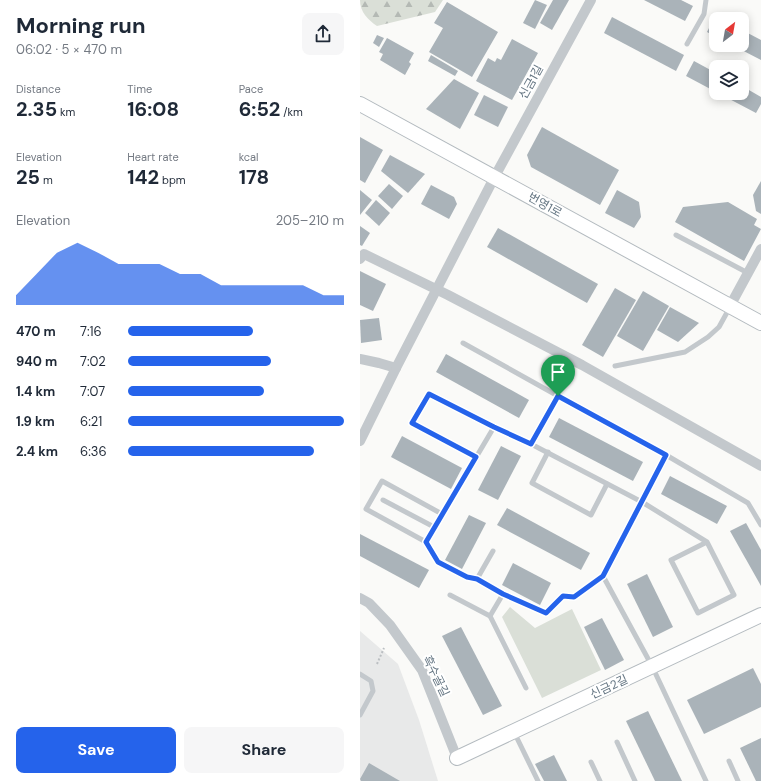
<!DOCTYPE html>
<meta charset="utf-8">
<style>
body{margin:0;font-family:"DM Sans","Noto Sans KR",sans-serif;background:#f6f6f7;color:#1f2937;height:100vh;display:flex;flex-direction:column;font-size:15px;white-space:nowrap}
*{box-sizing:border-box;margin:0}
p{font-size:13px;color:#747a83}
.icon{flex:none;width:22px;height:22px;fill:none;stroke:currentColor;stroke-width:2;stroke-linecap:round;stroke-linejoin:round}
.map{position:relative;flex:1;overflow:hidden}
.details{display:flex;flex-direction:column;background:#fff;width:360px}
.details>*{flex:none}
.needle{width:26px;rotate:31deg}
.fabs{position:absolute;left:349px;top:12px;display:grid;gap:8px}
.fabs a{display:grid;place-items:center;width:40px;height:40px;border-radius:8px;background:#fff;box-shadow:0 2px 10px #0003;font-size:20px}
.pin{position:absolute;display:grid;place-items:center;width:34px;height:34px;color:#fff;margin:-41px -17px;border-radius:50% 50% 50% 0;rotate:-45deg;box-shadow:0 0 4px #0007}
.pin .icon{rotate:45deg}
.round{display:grid;place-items:center;flex:none;width:42px;height:42px;border-radius:8px;background:#f6f6f7}
.overview{display:flex;align-items:center;justify-content:space-between;height:68px;padding:0 16px}
h1{font-size:22px;font-weight:700;line-height:30px}
.figures{display:grid;grid-template-columns:repeat(3,1fr);gap:6px;height:68px;padding:4px 16px}
.figures div{display:grid;align-content:center}
.figures b{font-size:20px;font-weight:700}
.figures small{font-size:11px;font-weight:400}
.figures p{font-size:11px}
.chart{height:112px;padding:8px 16px}
.chart p{display:flex;justify-content:space-between}
.chart svg{width:100%;height:72px;margin-top:4px;fill:#2563eb;opacity:.7}
.primary-button{display:flex;gap:8px;margin-top:auto;padding:8px 16px}
.primary-button a{flex:1;height:46px;border-radius:8px;background:#2563eb;color:#fff;font-size:16px;font-weight:700;line-height:46px;text-align:center}
.primary-button a+a{background:#f6f6f7;color:#1f2937}
ul{padding:0 16px;list-style:none;font-size:13px}
li{display:grid;grid-template-columns:64px 48px 1fr;align-items:center;height:30px}
li i{height:10px;border-radius:5px;background:#2563eb}
main{display:flex;flex:1;min-height:0}
.map>svg:first-child{display:block}
.built{fill:#e8e9e9}
.forest{fill:url(#forest-firs)}
.park{fill:#dadfd7}
.building{fill:#aab3b9}
.lines{fill:none;stroke-linecap:round;stroke-linejoin:round}
.secondary-casing{stroke:#b3babf;stroke-width:16}
.path{stroke:#bbbfc2;stroke-width:2;stroke-dasharray:2 2;stroke-linecap:butt}
.lane{stroke:#c3c8cc;stroke-width:5}
.street{stroke:#c3c8cc;stroke-width:10}
.secondary{stroke:#fff;stroke-width:14}
.route-casing{stroke:#fff;stroke-width:8}
.route{stroke:#2563eb;stroke-width:5}
.labels{text-anchor:middle;dominant-baseline:central;stroke-width:4;stroke-linejoin:round;paint-order:stroke}
.street-label{font-size:12px;fill:#657683;stroke:#fff}
</style>
<main>
<section class="details">
<div class="overview"><div><h1>Morning run</h1><p>06:02 · 5 × 470 m</p></div><a class="round"><svg class="icon" aria-label="share" viewBox="0 0 24 24"><path d="M12 15V3M7 8l5-5 5 5M5 13v7h14v-7"/></svg></a></div>
<div class="figures">
<div><p>Distance</p><b>2.35<small> km</small></b></div>
<div><p>Time</p><b>16:08</b></div>
<div><p>Pace</p><b>6:52<small> /km</small></b></div>
</div>
<div class="figures">
<div><p>Elevation</p><b>25<small> m</small></b></div>
<div><p>Heart rate</p><b>142<small> bpm</small></b></div>
<div><p>kcal</p><b>178</b></div>
</div>
<div class="chart"><p><span>Elevation</span>205–210 m</p>
<svg viewBox="0 0 160 44" preserveAspectRatio="none"><path d="M0 44V38L10 25L20 12L30 6L40 12L50 19L60 19L70 19L80 25L90 25L100 32L110 32L120 32L130 32L140 32L150 38L160 38V44z"/></svg>
</div>
<ul>
<li><b>470 m</b>7:16<i style="width:58%"></i></li>
<li><b>940 m</b>7:02<i style="width:66%"></i></li>
<li><b>1.4 km</b>7:07<i style="width:63%"></i></li>
<li><b>1.9 km</b>6:21<i style="width:100%"></i></li>
<li><b>2.4 km</b>6:36<i style="width:86%"></i></li>
</ul>
<div class="primary-button"><a>Save</a><a>Share</a></div>
</section>
<div class="map">
<svg width="401" height="781" viewBox="0 0 401 781">
<defs>
<pattern id="forest-firs" width="22" height="20" patternUnits="userSpaceOnUse"><rect width="22" height="20" fill="#dadfd7"/><path d="M5 1l3.5 6h-7zM16 11l3.5 6h-7z" fill="#b4b9b4"/></pattern>
</defs>
<rect width="100%" height="100%" fill="#fafaf8"/>
<polygon class="built" points="0,631 38,664 59,720 78,781 0,781"/>
<path class="forest" d="M0 0H83L75 12 17 26C8 20 0 12 0 0Z"/>
<polygon class="park" points="150,607 175,628 212,609 241,670 182,698 142,617"/>
<g class="building">
<polygon points="175,0 187,5 175,29 163,23"/>
<polygon points="193,0 209,0 192,30 180,23"/>
<polygon points="284,0 321,0 333,6 325,21"/>
<polygon points="87,2 138,32 112,77 69,52 83,28 74,23"/>
<polygon points="355,16 360,19 356,19 356,37 347,32"/>
<polygon points="252,17 324,55 316,71 244,33"/>
<polygon points="382,30 401,40 401,60 372,45 382,45"/>
<polygon points="17,35 24,38 19,47 13,43"/>
<polygon points="27,38 54,53 49,62 51,64 45,75 20,60 23,54 19,52"/>
<polygon points="152,39 178,53 152,100 116,81 128,58 135,62 137,58 141,60"/>
<polygon points="71,55 98,71 95,76 68,61"/>
<polygon points="334,61 356,73 356,92 326,76"/>
<polygon points="94,79 119,93 100,129 66,109"/>
<polygon points="382,86 401,97 401,104 396,113 358,93 382,93"/>
<polygon points="124,95 148,107 138,127 114,115"/>
<polygon points="182,127 259,170 240,205 171,167 167,155"/>
<polygon points="0,137 23,150 5,183 0,180"/>
<polygon points="30,155 65,174 48,193 21,171"/>
<polygon points="401,181 401,214 396,211 393,195"/>
<polygon points="29,184 43,196 32,209 18,196"/>
<polygon points="71,185 94,197 97,204 89,219 61,204"/>
<polygon points="0,190 12,200 0,215"/>
<polygon points="257,190 279,202 281,217 274,228 245,213"/>
<polygon points="16,200 30,213 19,226 5,213"/>
<polygon points="368,202 397,219 394,225 401,229 384,261 315,222 323,207"/>
<polygon points="0,226 10,233 2,246 0,245"/>
<polygon points="138,228 238,284 227,303 127,247"/>
<polygon points="0,271 26,284 13,311 0,305"/>
<polygon points="255,288 276,300 243,357 222,345"/>
<polygon points="283,291 309,306 283,351 257,336"/>
<polygon points="310,307 339,323 318,342 297,330"/>
<polygon points="19,318 22,340 1,343 0,320"/>
<polygon points="86,354 169,400 159,418 76,372"/>
<polygon points="199,418 283,462 273,481 189,437"/>
<polygon points="42,436 102,468 91,489 31,457"/>
<polygon points="141,446 161,456 138,500 118,490"/>
<polygon points="310,476 367,506 357,524 301,494"/>
<polygon points="147,508 230,553 221,570 137,525"/>
<polygon points="109,515 126,523 102,569 85,560"/>
<polygon points="386,523 401,550 401,586 370,531"/>
<polygon points="0,534 69,570 59,588 0,556"/>
<polygon points="153,563 191,583 180,605 142,585"/>
<polygon points="287,574 313,627 293,637 267,584"/>
<polygon points="242,618 264,660 245,670 224,627"/>
<polygon points="101,627 142,706 123,715 82,636"/>
<polygon points="393,668 401,684 401,707 344,734 327,700"/>
<polygon points="288,711 322,781 295,781 266,721"/>
<polygon points="401,738 401,781 396,781 380,748"/>
<polygon points="194,755 207,781 184,781 175,764"/>
<polygon points="9,763 40,781 1,781 0,779"/>
</g>
<g class="lines">
<g class="secondary-casing">
<g id="secondary">
<polyline points="0,104 401,323"/>
<polyline points="97,758 401,615"/>
</g>
</g>
<polyline class="path" points="17,664 24,648"/>
<g class="lane">
<polyline points="327,44 344,14 346,0"/>
<polyline points="316,235 388,273"/>
<polyline points="103,343 198,396 171,444"/>
<polyline points="255,366 325,352 348,337 359,327 370,307"/>
<polyline points="198,396 306,455 388,503 401,525"/>
<polyline points="188,452 172,483 231,515 247,484"/>
<polyline points="116,457 52,423 69,394 134,427 171,444 282,502 347,542 374,595 338,613 311,560 347,542"/>
<polyline points="23,500 74,527"/>
<polyline points="82,514 22,481 6,509 66,542 78,562 107,577 117,579 143,594 185,613 203,596 214,597 243,576 306,455"/>
<polyline points="66,542 134,427"/>
<polyline points="243,576 292,666 346,781"/>
<polyline points="117,579 133,551"/>
<polyline points="90,595 130,616 143,594"/>
<polyline points="130,616 166,688"/>
<polyline points="0,674 11,681 13,691 0,715"/>
<polyline points="154,732 178,781"/>
<polyline points="257,742 275,781"/>
<polyline points="369,761 378,781"/>
<polyline points="231,762 240,781"/>
</g>
<g class="street">
<polyline points="0,259 4,254 88,295 222,365 401,466"/>
<polyline points="370,306 401,249"/>
<polyline points="0,359 19,363 36,368 0,441"/>
<polyline points="36,368 134,178 231,0"/>
<polyline points="0,598 9,603 30,625 62,670 97,758"/>
</g>
<use href="#secondary" class="secondary"/>
</g>
<g class="lines">
<g class="route-casing">
<polygon id="route" points="69,394 134,427 171,444 198,396 306,455 243,576 214,597 203,596 186,613 143,594 117,579 107,577 78,562 66,542 116,457 52,423"/>
</g>
<use href="#route" class="route"/>
</g>
<g class="labels">
<g class="street-label">
<text transform="translate(171 82) rotate(-61)">신금1길</text>
<text transform="translate(185 205) rotate(29)">번영1로</text>
<text transform="translate(76 676) rotate(64)">흑수골길</text>
<text transform="translate(249 687) rotate(-25)">신금2길</text>
</g>
</g>
</svg>
<div class="fabs">
<a><svg class="needle" viewBox="-14 -14 28 28"><path d="M0-13l5 13h-10z" fill="#e53935"/><path d="M0 13l5-13h-10z" fill="#747a83"/></svg></a>
<a><svg class="icon" aria-label="layers" viewBox="0 0 24 24"><path d="M12 4l9 5-9 5-9-5zM3 14l9 5 9-5"/></svg></a>
</div>
<div class="pin" style="left:198px;top:396px;background:#1e9e55"><svg class="icon" aria-label="arrive" viewBox="0 0 24 24"><path d="M6 21V4h12l-3 4 3 4H6"/></svg></div>
</div>
</main>
